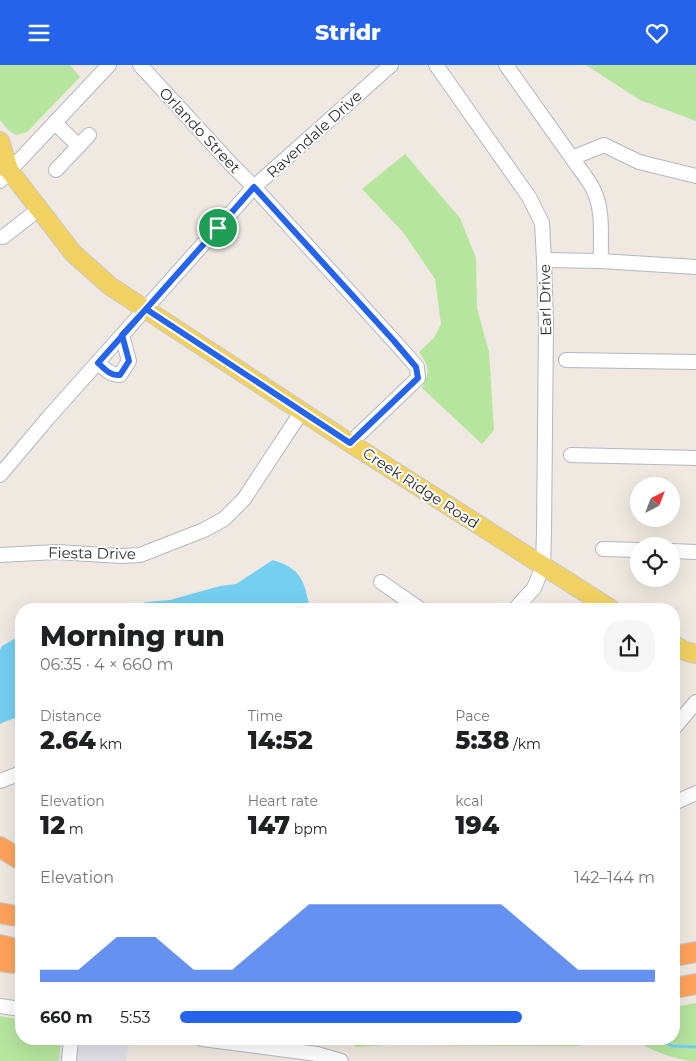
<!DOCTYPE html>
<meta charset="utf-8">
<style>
body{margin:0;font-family:Montserrat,sans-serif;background:#f6f6f6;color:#202124;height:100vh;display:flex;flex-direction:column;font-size:19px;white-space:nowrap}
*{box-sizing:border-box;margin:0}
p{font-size:16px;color:#757577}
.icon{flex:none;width:28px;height:28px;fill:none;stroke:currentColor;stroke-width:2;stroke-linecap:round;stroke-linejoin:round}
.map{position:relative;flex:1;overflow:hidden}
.side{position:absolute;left:15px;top:538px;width:665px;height:442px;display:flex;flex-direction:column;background:#fff;border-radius:20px;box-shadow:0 5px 20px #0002}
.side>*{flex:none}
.needle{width:32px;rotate:42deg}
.tools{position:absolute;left:630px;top:412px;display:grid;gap:10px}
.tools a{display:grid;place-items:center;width:50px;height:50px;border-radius:50%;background:#fff;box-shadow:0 5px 20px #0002;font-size:25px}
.pin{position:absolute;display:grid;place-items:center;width:42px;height:42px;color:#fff;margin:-21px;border:2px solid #fff;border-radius:50%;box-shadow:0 1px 5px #0007}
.round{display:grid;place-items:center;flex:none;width:52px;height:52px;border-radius:20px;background:#f6f6f6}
.overview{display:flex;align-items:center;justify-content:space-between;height:85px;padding:0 25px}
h1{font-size:28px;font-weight:800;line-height:38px}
.figures{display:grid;grid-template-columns:repeat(3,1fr);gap:8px;height:85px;padding:5px 25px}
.figures div{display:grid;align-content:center}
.figures b{font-size:25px;font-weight:800}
.figures small{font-size:14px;font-weight:400}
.figures p{font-size:14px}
.chart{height:140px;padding:10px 25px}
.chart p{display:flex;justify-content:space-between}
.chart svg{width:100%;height:90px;margin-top:5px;fill:#2563eb;opacity:.7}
ul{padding:0 25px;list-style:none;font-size:16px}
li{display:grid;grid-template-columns:80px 60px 1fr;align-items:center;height:38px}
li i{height:12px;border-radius:6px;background:#2563eb}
header{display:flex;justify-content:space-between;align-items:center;height:65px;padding:0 25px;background:#2563eb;color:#fff;font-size:22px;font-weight:800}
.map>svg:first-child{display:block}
.industrial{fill:#e3e1e8}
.green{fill:#b6e59e}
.water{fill:#75cff0}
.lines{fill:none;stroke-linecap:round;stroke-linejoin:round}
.stream{stroke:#75cff0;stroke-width:3}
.minor-casing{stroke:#b4b7c1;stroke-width:16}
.major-casing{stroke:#c9c9c9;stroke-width:20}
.highway-casing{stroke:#c9c9c9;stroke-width:22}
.minor{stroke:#fff;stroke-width:14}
.major{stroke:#f2d163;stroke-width:18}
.highway{stroke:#ffa35c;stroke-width:20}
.route-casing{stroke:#fff;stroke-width:10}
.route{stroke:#2563eb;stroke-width:6}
.labels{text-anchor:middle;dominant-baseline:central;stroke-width:4;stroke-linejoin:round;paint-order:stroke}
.street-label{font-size:15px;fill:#2e2e2e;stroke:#fff}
</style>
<header><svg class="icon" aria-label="menu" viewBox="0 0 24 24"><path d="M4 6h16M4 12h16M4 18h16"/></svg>Stridr<svg class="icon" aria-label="heart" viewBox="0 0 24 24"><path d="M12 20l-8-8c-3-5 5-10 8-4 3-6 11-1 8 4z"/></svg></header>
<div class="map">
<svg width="696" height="996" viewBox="0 0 696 996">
<rect width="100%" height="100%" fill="#efe9e1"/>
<polygon class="industrial" points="61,974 130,974 126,996 59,996"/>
<g class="green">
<polygon points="0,0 70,0 80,12 27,67 16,70 8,65 0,55"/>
<polygon points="586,0 696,0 696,56 640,35"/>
<path d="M405 89 460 153 476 193 477 243 489 287 494 365 482 379 422 323C430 305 430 303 419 287L434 273 441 259 435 214 403 167 362 124Z"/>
<path d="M696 938V996C674 996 649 983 630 974H674V942Z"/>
<polygon points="0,951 21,955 21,974 61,974 59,996 0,996"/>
<polygon points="355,974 592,974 579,981 384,980 355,982"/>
</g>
<g class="water">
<path d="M273 495C302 504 304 516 310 544H122L147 537 170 535 220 521 236 519Z"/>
<polygon points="16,573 21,573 21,651 4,657 0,659 0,585 2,581"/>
</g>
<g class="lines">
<polyline class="stream" points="659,974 672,981 696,982"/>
<g class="minor-casing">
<g id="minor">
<polyline points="140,0 230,98 254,122 394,276 417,302 418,313 350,378"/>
<polyline points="436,0 529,132 542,158 544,195 546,259 544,468 543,501 534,523 515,544"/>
<polyline points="506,0 572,93"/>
<polyline points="55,58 79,81"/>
<polyline points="56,105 89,70"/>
<path d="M696 111 639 97 604 80 572 93C578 102 590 116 594 126 604 147 600 174 601 196L696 202"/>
<polyline points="0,116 109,0"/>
<polyline points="3,172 39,144"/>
<polyline points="544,195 601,196"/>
<polyline points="566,295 696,297"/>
<path d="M98 298C105 304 110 310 120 310L129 296 122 270"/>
<polyline points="571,390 696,393"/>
<polyline points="0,410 48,353 254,122 391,0"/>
<polyline points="603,484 639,485"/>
<polyline points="671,486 696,487"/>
<polyline points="0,490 56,487 121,491 140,490 204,465 224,454 244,434 302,346"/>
<polyline points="381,517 420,544"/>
<polyline points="674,663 696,637"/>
<polyline points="0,716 21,708"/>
<polyline points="674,738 696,728"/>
<polyline points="0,941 21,944"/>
<polyline points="202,974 317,989 341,996"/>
<polyline points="69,996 71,974"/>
</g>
</g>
<g class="major-casing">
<g id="major">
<polyline points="0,76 9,105"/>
<polyline points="0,98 9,105 73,188 110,221 350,378 611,544"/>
<polyline points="674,580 685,586 696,589"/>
</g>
</g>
<g class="highway-casing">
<g id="highway">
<polyline points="0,782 21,795"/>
<polyline points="0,848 21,852"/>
<polyline points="0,880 21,885"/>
<polyline points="674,891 696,887"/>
<polyline points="0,896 13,898 21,895"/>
<polyline points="674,923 696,919"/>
</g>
</g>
<use href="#minor" class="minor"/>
<use href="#major" class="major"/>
<use href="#highway" class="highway"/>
</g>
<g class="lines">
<g class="route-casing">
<path id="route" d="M218 163 98 298C105 304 110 311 120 310L129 296 122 270 146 244 350 378 418 313 416 302 394 276 254 122 218 163"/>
</g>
<use href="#route" class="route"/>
</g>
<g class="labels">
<g class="street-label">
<text transform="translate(200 65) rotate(47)">Orlando Street</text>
<text transform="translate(314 69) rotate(-42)">Ravendale Drive</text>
<text transform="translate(545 235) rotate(-91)">Earl Drive</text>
<text transform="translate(421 423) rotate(33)">Creek Ridge Road</text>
<text transform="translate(92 488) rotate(1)">Fiesta Drive</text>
</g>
</g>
</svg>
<div class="tools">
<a><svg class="needle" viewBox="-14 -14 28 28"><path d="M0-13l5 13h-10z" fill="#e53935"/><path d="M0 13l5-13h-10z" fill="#757577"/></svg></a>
<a><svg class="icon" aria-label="locate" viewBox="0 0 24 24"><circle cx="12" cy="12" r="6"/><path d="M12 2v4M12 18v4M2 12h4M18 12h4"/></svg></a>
</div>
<div class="pin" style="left:218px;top:163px;background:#1e9e55"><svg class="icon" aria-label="arrive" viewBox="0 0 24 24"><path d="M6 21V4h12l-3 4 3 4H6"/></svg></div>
<section class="side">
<div class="overview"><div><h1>Morning run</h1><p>06:35 · 4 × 660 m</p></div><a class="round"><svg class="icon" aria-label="share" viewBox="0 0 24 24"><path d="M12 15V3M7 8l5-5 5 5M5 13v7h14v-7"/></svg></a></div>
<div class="figures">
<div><p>Distance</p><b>2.64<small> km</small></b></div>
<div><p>Time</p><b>14:52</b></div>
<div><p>Pace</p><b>5:38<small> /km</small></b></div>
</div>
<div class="figures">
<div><p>Elevation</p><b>12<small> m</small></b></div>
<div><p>Heart rate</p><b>147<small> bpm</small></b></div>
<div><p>kcal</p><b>194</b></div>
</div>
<div class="chart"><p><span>Elevation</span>142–144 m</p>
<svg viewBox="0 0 160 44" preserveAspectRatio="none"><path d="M0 44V38L10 38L20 22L30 22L40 38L50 38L60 22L70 6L80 6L90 6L100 6L110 6L120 6L130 22L140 38L150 38L160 38V44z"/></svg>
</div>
<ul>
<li><b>660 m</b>5:53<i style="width:72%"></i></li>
</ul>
</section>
</div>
